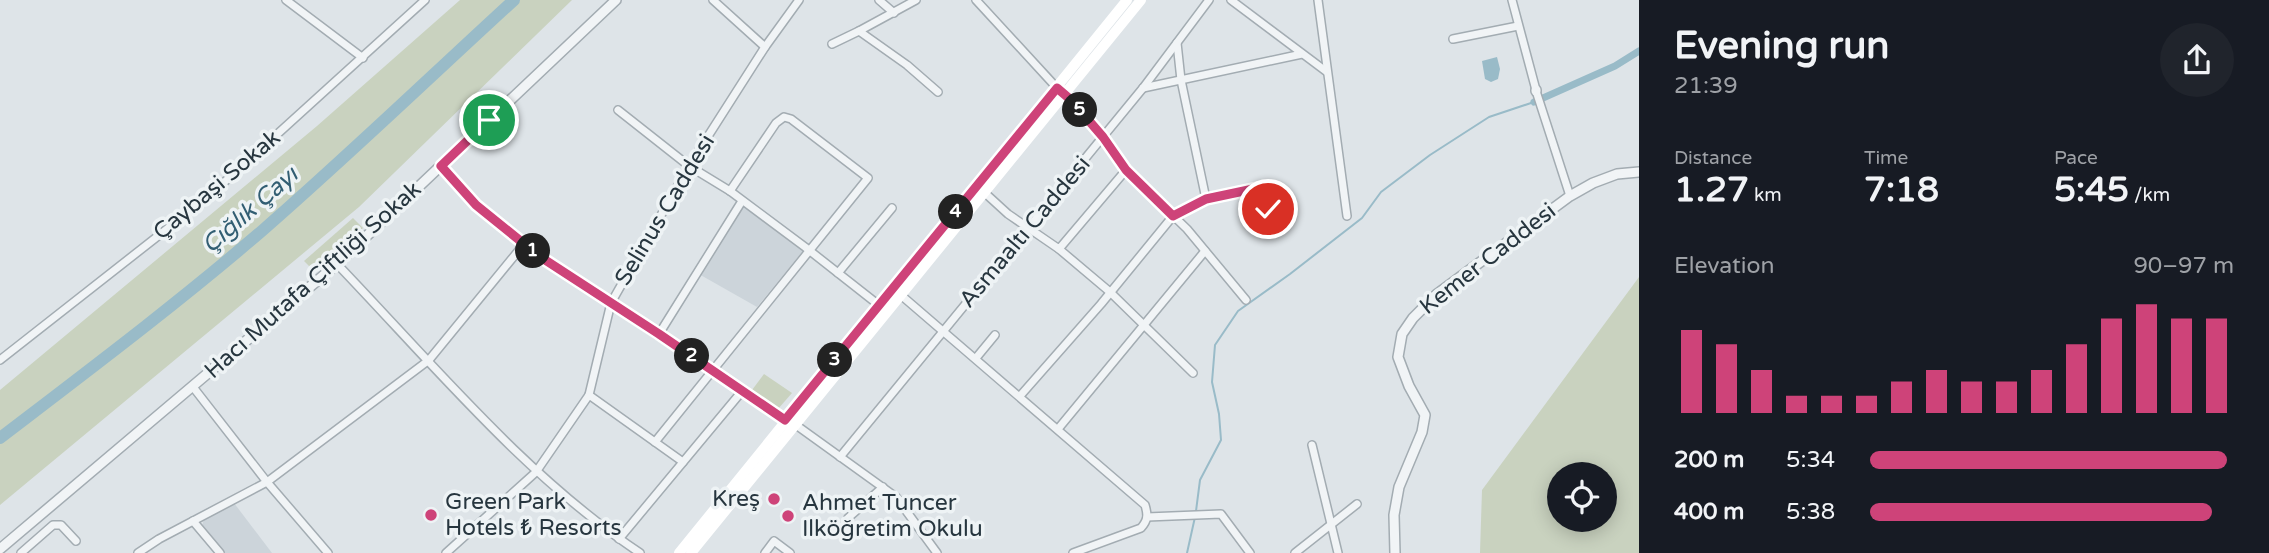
<!DOCTYPE html>
<meta charset="utf-8">
<style>
body{margin:0;font-family:"Varela Round",sans-serif;background:#20242c;color:#f1f3f6;height:100vh;display:flex;flex-direction:column;font-size:26px;white-space:nowrap}
*{box-sizing:border-box;margin:0}
p{font-size:23px;color:#9ea1a6}
.icon{flex:none;width:38px;height:38px;fill:none;stroke:currentColor;stroke-width:2;stroke-linecap:round;stroke-linejoin:round}
.map{position:relative;flex:1;overflow:hidden}
.panel{display:flex;flex-direction:column;background:#171b24;width:630px}
.panel>*{flex:none}
.fabs{position:absolute;left:1547px;top:462px;display:grid;gap:14px}
.fabs a{display:grid;place-items:center;width:70px;height:70px;border-radius:50%;background:#171b24;box-shadow:0 4px 18px #0003;font-size:35px}
.pin{position:absolute;display:grid;place-items:center;width:60px;height:60px;color:#fff;margin:-30px;border:4px solid #fff;border-radius:50%;box-shadow:0 2px 7px #0007}
.km{position:absolute;width:35px;height:35px;margin:-18px;border-radius:50%;background:#222;color:#fff;font-size:19px;line-height:35px;text-align:center}
.round{display:grid;place-items:center;flex:none;width:74px;height:74px;border-radius:37px;background:#20242c}
.summary{display:flex;align-items:center;justify-content:space-between;height:119px;padding:0 35px}
h1{font-size:38px;font-weight:700;line-height:52px}
.metrics{display:grid;grid-template-columns:repeat(3,1fr);gap:10px;height:119px;padding:7px 35px}
.metrics div{display:grid;align-content:center}
.metrics b{font-size:35px;font-weight:700}
.metrics small{font-size:19px;font-weight:400}
.metrics p{font-size:19px}
.chart{height:196px;padding:14px 35px}
.chart p{display:flex;justify-content:space-between}
.chart svg{width:100%;height:126px;margin-top:7px;stroke:#ce4379;stroke-width:6}
ul{padding:0 35px;list-style:none;font-size:23px}
li{display:grid;grid-template-columns:112px 84px 1fr;align-items:center;height:52px}
li i{height:18px;border-radius:9px;background:#ce4379}
main{display:flex;flex:1;min-height:0}
.map>svg:first-child{display:block}
.built{fill:#ccd4da}
.green{fill:#c9d2bf;fill-rule:evenodd}
.water{fill:#99bbc8}
.lines{fill:none;stroke-linecap:round;stroke-linejoin:round}
.stream{stroke:#99bbc8;stroke-width:2}
.canal{stroke:#99bbc8;stroke-width:7}
.river{stroke:#99bbc8;stroke-width:12}
.minor-casing{stroke:#a3acb2;stroke-width:10}
.tertiary-casing{stroke:#a3acb2;stroke-width:12}
.minor{stroke:#f1f4f6;stroke-width:7}
.tertiary{stroke:#f1f4f6;stroke-width:9}
.secondary{stroke:#fff;stroke-width:10}
.route-casing{stroke:#fff;stroke-width:14}
.route{stroke:#ce4379;stroke-width:9}
.poi-dot{fill:#ce4379;stroke:#eef3f5;stroke-width:2.5}
.labels{text-anchor:middle;dominant-baseline:central;stroke-width:7;stroke-linejoin:round;paint-order:stroke}
.street-label{font-size:23px;fill:#27363f;stroke:#eef3f5}
.poi-label{font-size:23px;fill:#27363f;stroke:#eef3f5;text-anchor:start}
.water-label{font-size:24px;font-style:italic;fill:#325e73;stroke:#eef3f5}
</style>
<main>
<div class="map">
<svg width="1639" height="553" viewBox="0 0 1639 553">
<rect width="100%" height="100%" fill="#dee4e8"/>
<g class="built">
<polygon points="740,204 803,251 757,307 697,273"/>
<polygon points="234,503 272,553 225,553 202,526 204,519"/>
</g>
<g class="green">
<polygon points="460,0 572,0 359,207 0,505 0,390 317,126"/>
<polygon points="353,218 363,228 315,272 304,261"/>
<path d="M1639 277V553H1480L1482 490ZM1559 474H1605V520H1559Z"/>
<polygon points="764,374 792,393 778,409 752,390"/>
</g>
<polygon class="water" points="1497,57 1500,69 1498,79 1491,82 1485,79 1482,61"/>
<g class="lines">
<g class="stream">
<polyline points="1196,511 1200,480 1221,440 1219,414 1212,382 1215,345 1238,311 1290,274 1362,218 1381,192 1430,155 1489,117 1534,102"/>
<polyline points="1187,553 1195,517"/>
</g>
<polyline class="canal" points="1534,102 1615,66 1639,51"/>
<path class="river" d="M0 438C89 370 178 303 263 230 349 155 430 77 514 0"/>
<g class="minor-casing">
<g id="minor">
<polyline points="286,0 363,58"/>
<polyline points="713,0 765,47"/>
<polyline points="879,0 894,13"/>
<polyline points="916,0 859,31 907,65 938,92"/>
<polyline points="976,0 1057,88"/>
<polyline points="1231,0 1327,72"/>
<polyline points="1318,0 1347,216"/>
<polyline points="1512,0 1536,90"/>
<polyline points="1453,39 1518,26"/>
<polyline points="832,44 859,31"/>
<polyline points="1143,88 1302,54"/>
<polyline points="1536,91 1570,196"/>
<polyline points="1065,95 1103,137 1126,170 1187,229 1246,300"/>
<polyline points="618,110 689,166 730,191 805,247 880,306"/>
<polyline points="441,166 476,205 539,256 785,420"/>
<polyline points="985,193 1008,214 1059,249 1126,170"/>
<polyline points="1206,199 1258,188 1262,189 1268,209"/>
<polyline points="1059,249 1110,292 1193,373"/>
<path d="M337 264C433 364 525 476 640 553"/>
<polyline points="838,273 892,208"/>
<path d="M902 296 1145 505C1148 515 1148 520 1141 528L1073 553"/>
<polyline points="659,334 742,201"/>
<polyline points="976,358 995,335"/>
<polyline points="0,360 209,196 425,0"/>
<polyline points="193,387 267,482 328,553"/>
<polyline points="589,395 683,462"/>
<polyline points="1020,396 1101,304 1173,216 1206,199 1181,80 1177,43"/>
<polyline points="796,425 896,497 937,553"/>
<polyline points="1058,429 1205,251"/>
<polyline points="655,442 868,178 791,119 784,117 776,123 730,191"/>
<polyline points="1312,445 1338,553"/>
<polyline points="840,457 1143,88 1209,0"/>
<polyline points="1147,517 1221,514 1250,553"/>
<polyline points="848,518 883,487"/>
<polyline points="193,521 220,553"/>
<polyline points="619,539 743,390"/>
<polyline points="21,553 53,525 61,525 76,541"/>
<polyline points="138,553 159,539 267,482 429,360 524,244"/>
<polyline points="446,553 536,472 589,395 611,303 689,166 765,47 799,0"/>
<polyline points="765,553 774,541 790,553"/>
<polyline points="1295,553 1357,504"/>
</g>
</g>
<g class="tertiary-casing">
<g id="tertiary">
<polyline points="1536,90 1536,91"/>
<polyline points="0,549 337,264 616,0"/>
<polyline points="1395,553 1394,515 1399,487 1422,432 1425,415 1409,386 1398,357 1402,334 1413,318 1437,294 1570,196 1593,183 1617,174 1639,172"/>
</g>
</g>
<use href="#minor" class="minor"/>
<use href="#tertiary" class="tertiary"/>
<g class="secondary">
<polyline points="679,553 1127,0"/>
<polyline points="691,553 1141,0"/>
</g>
</g>
<g class="lines">
<g class="route-casing">
<polyline id="route" points="489,120 441,166 476,205 539,256 659,334 785,420 1057,88 1071,100 1103,137 1126,170 1173,216 1206,199 1258,188 1262,189 1268,209"/>
</g>
<use href="#route" class="route"/>
</g>
<g class="poi-dot">
<circle cx="774" cy="499" r="7"/>
<circle cx="431" cy="515" r="7"/>
<circle cx="788" cy="516" r="7"/>
</g>
<g class="labels">
<g class="street-label">
<text transform="translate(217 185) rotate(-40)">Çaybaşi Sokak</text>
<text transform="translate(665 210) rotate(-59)">Selinus Caddesi</text>
<text transform="translate(1025 232) rotate(-50)">Asmaaltı Caddesi</text>
<text transform="translate(1488 259) rotate(-38)">Kemer Caddesi</text>
<text transform="translate(313 280) rotate(-42)">Hacı Mutafa Çiftliği Sokak</text>
</g>
<g class="poi-label">
<text x="760" y="499" text-anchor="end">Kreş</text>
<text x="445" y="502">Green Park<tspan x="445" dy="26">Hotels ₺ Resorts</tspan></text>
<text x="802" y="503">Ahmet Tuncer<tspan x="802" dy="26">Ilköğretim Okulu</tspan></text>
</g>
<g class="water-label">
<text transform="translate(250 210) rotate(-41)">Çığlık Çayı</text>
</g>
</g>
</svg>
<div class="fabs">
<a><svg class="icon" aria-label="locate" viewBox="0 0 24 24"><circle cx="12" cy="12" r="6"/><path d="M12 2v4M12 18v4M2 12h4M18 12h4"/></svg></a>
</div>
<div class="pin" style="left:489px;top:120px;background:#1e9e55"><svg class="icon" aria-label="arrive" viewBox="0 0 24 24"><path d="M6 21V4h12l-3 4 3 4H6"/></svg></div>
<div class="pin" style="left:1268px;top:209px;background:#d93025"><svg class="icon" aria-label="check" viewBox="0 0 24 24"><path d="M5 12l5 5 9-10"/></svg></div>
<b class="km" style="left:533px;top:251px">1</b>
<b class="km" style="left:692px;top:356px">2</b>
<b class="km" style="left:835px;top:360px">3</b>
<b class="km" style="left:956px;top:212px">4</b>
<b class="km" style="left:1080px;top:110px">5</b>
</div>
<section class="panel">
<div class="summary"><div><h1>Evening run</h1><p>21:39</p></div><a class="round"><svg class="icon" aria-label="share" viewBox="0 0 24 24"><path d="M12 15V3M7 8l5-5 5 5M5 13v7h14v-7"/></svg></a></div>
<div class="metrics">
<div><p>Distance</p><b>1.27<small> km</small></b></div>
<div><p>Time</p><b>7:18</b></div>
<div><p>Pace</p><b>5:45<small> /km</small></b></div>
</div>
<div class="chart"><p><span>Elevation</span>90–97 m</p>
<svg viewBox="0 0 160 44" preserveAspectRatio="none"><path d="M5 44V15M15 44V20M25 44V29M35 44V38M45 44V38M55 44V38M65 44V33M75 44V29M85 44V33M95 44V33M105 44V29M115 44V20M125 44V11M135 44V6M145 44V11M155 44V11"/></svg>
</div>
<ul>
<li><b>200 m</b>5:34<i style="width:98%"></i></li>
<li><b>400 m</b>5:38<i style="width:94%"></i></li>
</ul>
</section>
</main>
